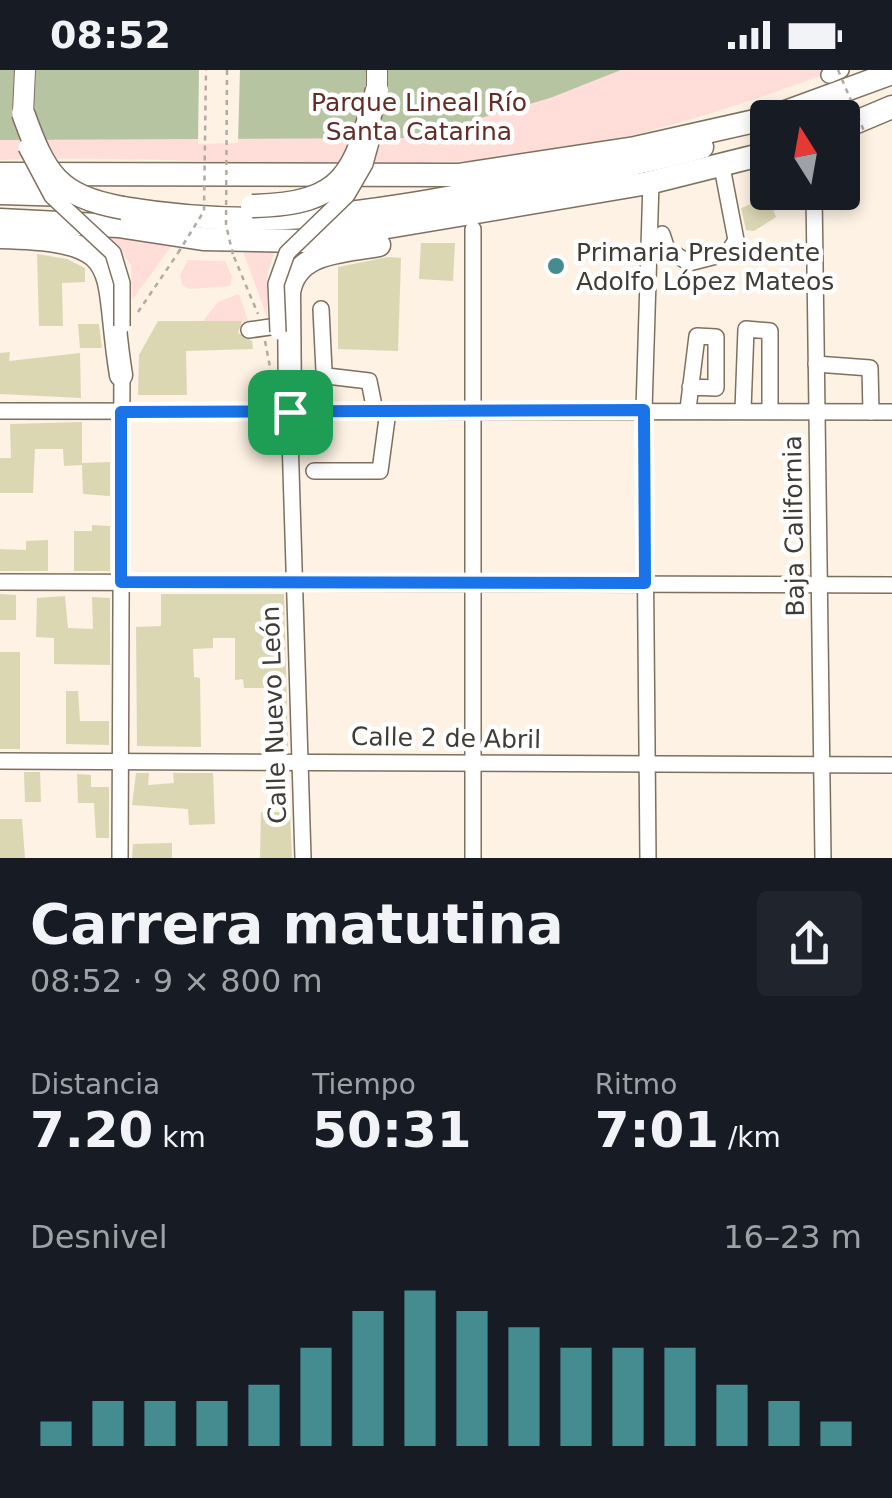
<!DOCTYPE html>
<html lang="es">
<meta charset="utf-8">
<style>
body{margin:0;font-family:"DejaVu Sans",sans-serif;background:#20242c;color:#f1f3f6;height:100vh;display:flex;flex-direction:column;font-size:38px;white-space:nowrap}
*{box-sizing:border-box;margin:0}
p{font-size:32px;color:#9ea1a6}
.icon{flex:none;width:55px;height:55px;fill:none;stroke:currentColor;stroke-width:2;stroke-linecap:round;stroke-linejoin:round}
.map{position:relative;height:788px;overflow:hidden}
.sheet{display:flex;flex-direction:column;background:#171b24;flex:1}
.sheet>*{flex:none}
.needle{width:65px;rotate:349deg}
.fabs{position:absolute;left:750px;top:30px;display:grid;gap:20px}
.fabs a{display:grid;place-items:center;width:110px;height:110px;border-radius:10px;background:#171b24;box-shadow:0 5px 15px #0003;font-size:50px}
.pin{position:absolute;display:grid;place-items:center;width:85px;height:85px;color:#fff;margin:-42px;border-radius:20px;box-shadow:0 5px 15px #0006}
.round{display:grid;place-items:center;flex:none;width:105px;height:105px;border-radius:10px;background:#20242c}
.overview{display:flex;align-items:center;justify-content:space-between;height:170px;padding:0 30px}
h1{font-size:55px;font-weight:700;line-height:75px}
.metrics{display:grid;grid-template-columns:repeat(3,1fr);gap:15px;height:170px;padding:10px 30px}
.metrics div{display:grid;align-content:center}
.metrics b{font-size:50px;font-weight:700}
.metrics small{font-size:28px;font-weight:400}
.metrics p{font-size:28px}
.chart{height:280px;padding:20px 30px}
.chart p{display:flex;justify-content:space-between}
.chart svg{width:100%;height:180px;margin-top:10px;stroke:#458c90;stroke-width:6}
.status{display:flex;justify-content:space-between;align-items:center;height:70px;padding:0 50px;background:#171b24;direction:ltr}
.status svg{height:28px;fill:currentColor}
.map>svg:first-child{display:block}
.green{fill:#ffddd9}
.water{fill:#b6c4a2}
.pier{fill:#fdf2e3}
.building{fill:#dcd7b3}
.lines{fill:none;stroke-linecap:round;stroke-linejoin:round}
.minor-casing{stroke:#7c705f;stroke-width:18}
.major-casing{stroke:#7c705f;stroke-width:22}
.highway-casing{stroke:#7c705f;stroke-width:25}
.path{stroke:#b4ab9f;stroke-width:2.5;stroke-dasharray:5 5;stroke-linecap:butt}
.minor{stroke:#fff;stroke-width:15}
.major{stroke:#fff;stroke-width:20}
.highway{stroke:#fff;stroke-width:22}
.minor-bridge-casing{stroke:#7c705f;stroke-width:18;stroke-linecap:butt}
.highway-bridge-casing{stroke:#7c705f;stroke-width:25;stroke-linecap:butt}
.path-bridge{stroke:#b4ab9f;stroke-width:2.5;stroke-dasharray:5 5;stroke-linecap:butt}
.minor-bridge{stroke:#fff;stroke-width:15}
.highway-bridge{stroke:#fff;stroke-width:22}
.route-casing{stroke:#fff;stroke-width:20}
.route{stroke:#1a73e8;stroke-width:12}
.poi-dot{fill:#458c90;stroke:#fff;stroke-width:4}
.labels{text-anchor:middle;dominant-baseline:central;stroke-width:9;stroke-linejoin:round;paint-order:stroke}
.park-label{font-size:25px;fill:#622c27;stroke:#fff}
.poi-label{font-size:25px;fill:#403b34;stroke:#fff;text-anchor:start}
.street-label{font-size:25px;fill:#403b34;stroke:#fff}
</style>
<div class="status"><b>08:52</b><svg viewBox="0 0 49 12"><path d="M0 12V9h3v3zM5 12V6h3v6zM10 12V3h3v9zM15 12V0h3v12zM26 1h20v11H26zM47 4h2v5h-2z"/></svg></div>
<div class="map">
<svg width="892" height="788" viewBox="0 0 892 788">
<rect width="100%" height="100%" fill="#fdf2e3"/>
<g class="green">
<path d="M0 0H837C748 32 654 65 561 80 379 110 185 82 0 90Z"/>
<polygon points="104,160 175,171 132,230 131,195"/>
<polygon points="275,180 267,205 267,247 243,181"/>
<polygon points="188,190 225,191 232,206 230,216 190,219 182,215 180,205"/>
<polygon points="239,224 248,251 203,251 218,232"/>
</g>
<polygon class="water" points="0,0 621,0 550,28 412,68 0,70"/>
<polygon class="pier" points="199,0 240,0 238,73 198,74"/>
<g class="building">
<polygon points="758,131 770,132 776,147 754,161 746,160 741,138"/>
<polygon points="421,173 455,173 453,211 419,209"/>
<polygon points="37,184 67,189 85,198 85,212 62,213 63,256 39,256"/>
<polygon points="388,187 401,188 398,281 338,279 338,197"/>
<polygon points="158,251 242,251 238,263 252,271 253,279 186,281 187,325 138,325 139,285"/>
<polygon points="78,254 99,254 102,278 80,278"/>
<polygon points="10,282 9,291 80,283 81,328 0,324 0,283"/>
<polygon points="82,352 82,393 110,392 110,426 83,424 82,395 64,396 63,379 35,379 33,423 0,423 0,388 11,388 10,354"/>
<polygon points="92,455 110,456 110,501 74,501 74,461 92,461"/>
<polygon points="48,470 48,501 0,501 0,479 26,480 26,471"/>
<polygon points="0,524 16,525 16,550 0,550"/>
<polygon points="161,524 284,524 288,677 274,677 272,618 244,618 243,609 235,610 235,568 213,568 213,578 193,579 194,607 200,608 201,677 137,676 136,557 161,556"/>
<polygon points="65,526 68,558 93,559 92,527 110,528 110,595 54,594 54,568 36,567 37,528"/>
<rect x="0" y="582" width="20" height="97"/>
<polygon points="66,621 78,621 80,651 109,651 109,675 66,674"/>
<polygon points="24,702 40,702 41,732 25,732"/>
<polygon points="136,703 149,703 148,715 174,713 173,703 213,703 215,754 189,755 188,739 132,735"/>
<polygon points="77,704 91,705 91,717 109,717 109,768 96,768 94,733 78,733"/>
<polygon points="261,742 290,742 292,788 260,788"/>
<polygon points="0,749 22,749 25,788 0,788"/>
<polygon points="172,773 172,788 132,788 133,774"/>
</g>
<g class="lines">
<g class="minor-casing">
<g id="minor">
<polyline points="829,5 841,0"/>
<polyline points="814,122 823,788"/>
<polyline points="473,159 473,788"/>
<polyline points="662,164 667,179 689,193 728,183 736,170 722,97"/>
<polyline points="321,239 324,301 327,306 369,311 375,341"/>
<polyline points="249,260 277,256"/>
<polyline points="816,294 870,298 871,342"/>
<polyline points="289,335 303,788"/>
<polyline points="688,339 697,266 716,267 716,318 690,317"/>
<polyline points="743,340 746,259 770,261 770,341"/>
<polyline points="0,341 892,342"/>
<polyline points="314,401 380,401 388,341"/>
<polyline points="0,512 892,515"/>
<polyline points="0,691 892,695"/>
<polyline points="120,788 122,295"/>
<polyline points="648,788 644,340 651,112"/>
</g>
</g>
<g class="major-casing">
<g id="major">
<polyline points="377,0 377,20"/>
<polyline points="23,43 25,0"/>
</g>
</g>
<g class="highway-casing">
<g id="highway">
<polyline points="769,48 892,3"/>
<polyline points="842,58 892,37"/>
<polyline points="0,104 458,105 635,78 768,48"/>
<polyline points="0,123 71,125"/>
<path d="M123 138C269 162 366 143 508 117 573 105 638 95 702 77"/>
<polyline points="0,150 118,156 203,169 304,171 648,113 768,83"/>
<path d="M0 167C131 170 103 196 121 305"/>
<path d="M290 341 289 223C295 180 344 182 379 175"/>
</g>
</g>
<g class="path">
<polyline points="234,187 258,244"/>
<polyline points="138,242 178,183"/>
<polyline points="265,271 271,302"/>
</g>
<use href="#minor" class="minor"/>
<use href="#major" class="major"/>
<use href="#highway" class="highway"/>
<g class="minor-bridge-casing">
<g id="minor-bridge">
<polyline points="26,77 52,126 113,183 122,213 122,256"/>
<polyline points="278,262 276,214 287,183 347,125 365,94 374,61"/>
</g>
</g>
<g class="highway-bridge-casing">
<g id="highway-bridge">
<path d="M23 43C45 104 57 126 123 138"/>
<path d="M252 136C346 134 354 104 377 20"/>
</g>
</g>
<g class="path-bridge">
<polyline points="227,0 226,155 233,185"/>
<polyline points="838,0 864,61"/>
<polyline points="178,183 204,141 206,0"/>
</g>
<use href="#minor-bridge" class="minor-bridge"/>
<use href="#highway-bridge" class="highway-bridge"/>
</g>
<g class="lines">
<g class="route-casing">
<polygon id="route" points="644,340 645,513 121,512 121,342"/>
</g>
<use href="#route" class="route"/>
</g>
<circle class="poi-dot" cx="556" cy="196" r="10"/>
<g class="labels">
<g class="park-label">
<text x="419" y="32">Parque Lineal Río<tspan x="419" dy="29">Santa Catarina</tspan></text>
</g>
<g class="poi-label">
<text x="576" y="182">Primaria Presidente<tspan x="576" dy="29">Adolfo López Mateos</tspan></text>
</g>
<g class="street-label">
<text transform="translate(794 456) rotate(-91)">Baja California</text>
<text transform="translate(274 645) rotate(-92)">Calle Nuevo León</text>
<text transform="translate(446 668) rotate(1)">Calle 2 de Abril</text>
</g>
</g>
</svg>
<div class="fabs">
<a><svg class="needle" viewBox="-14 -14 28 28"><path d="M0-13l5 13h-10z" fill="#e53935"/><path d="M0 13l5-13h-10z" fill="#9ea1a6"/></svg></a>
</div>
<div class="pin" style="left:290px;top:342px;background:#1e9e55"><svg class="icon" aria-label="arrive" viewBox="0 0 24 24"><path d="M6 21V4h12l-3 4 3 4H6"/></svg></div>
</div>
<section class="sheet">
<div class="overview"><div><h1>Carrera matutina</h1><p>08:52 · 9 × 800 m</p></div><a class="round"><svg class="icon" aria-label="share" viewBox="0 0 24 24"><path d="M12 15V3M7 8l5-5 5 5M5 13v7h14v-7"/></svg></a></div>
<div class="metrics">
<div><p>Distancia</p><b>7.20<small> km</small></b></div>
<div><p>Tiempo</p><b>50:31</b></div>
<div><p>Ritmo</p><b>7:01<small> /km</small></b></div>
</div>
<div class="chart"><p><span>Desnivel</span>16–23 m</p>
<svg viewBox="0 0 160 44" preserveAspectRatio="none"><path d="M5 44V38M15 44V33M25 44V33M35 44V33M45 44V29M55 44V20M65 44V11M75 44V6M85 44V11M95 44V15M105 44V20M115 44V20M125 44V20M135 44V29M145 44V33M155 44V38"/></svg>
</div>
</section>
